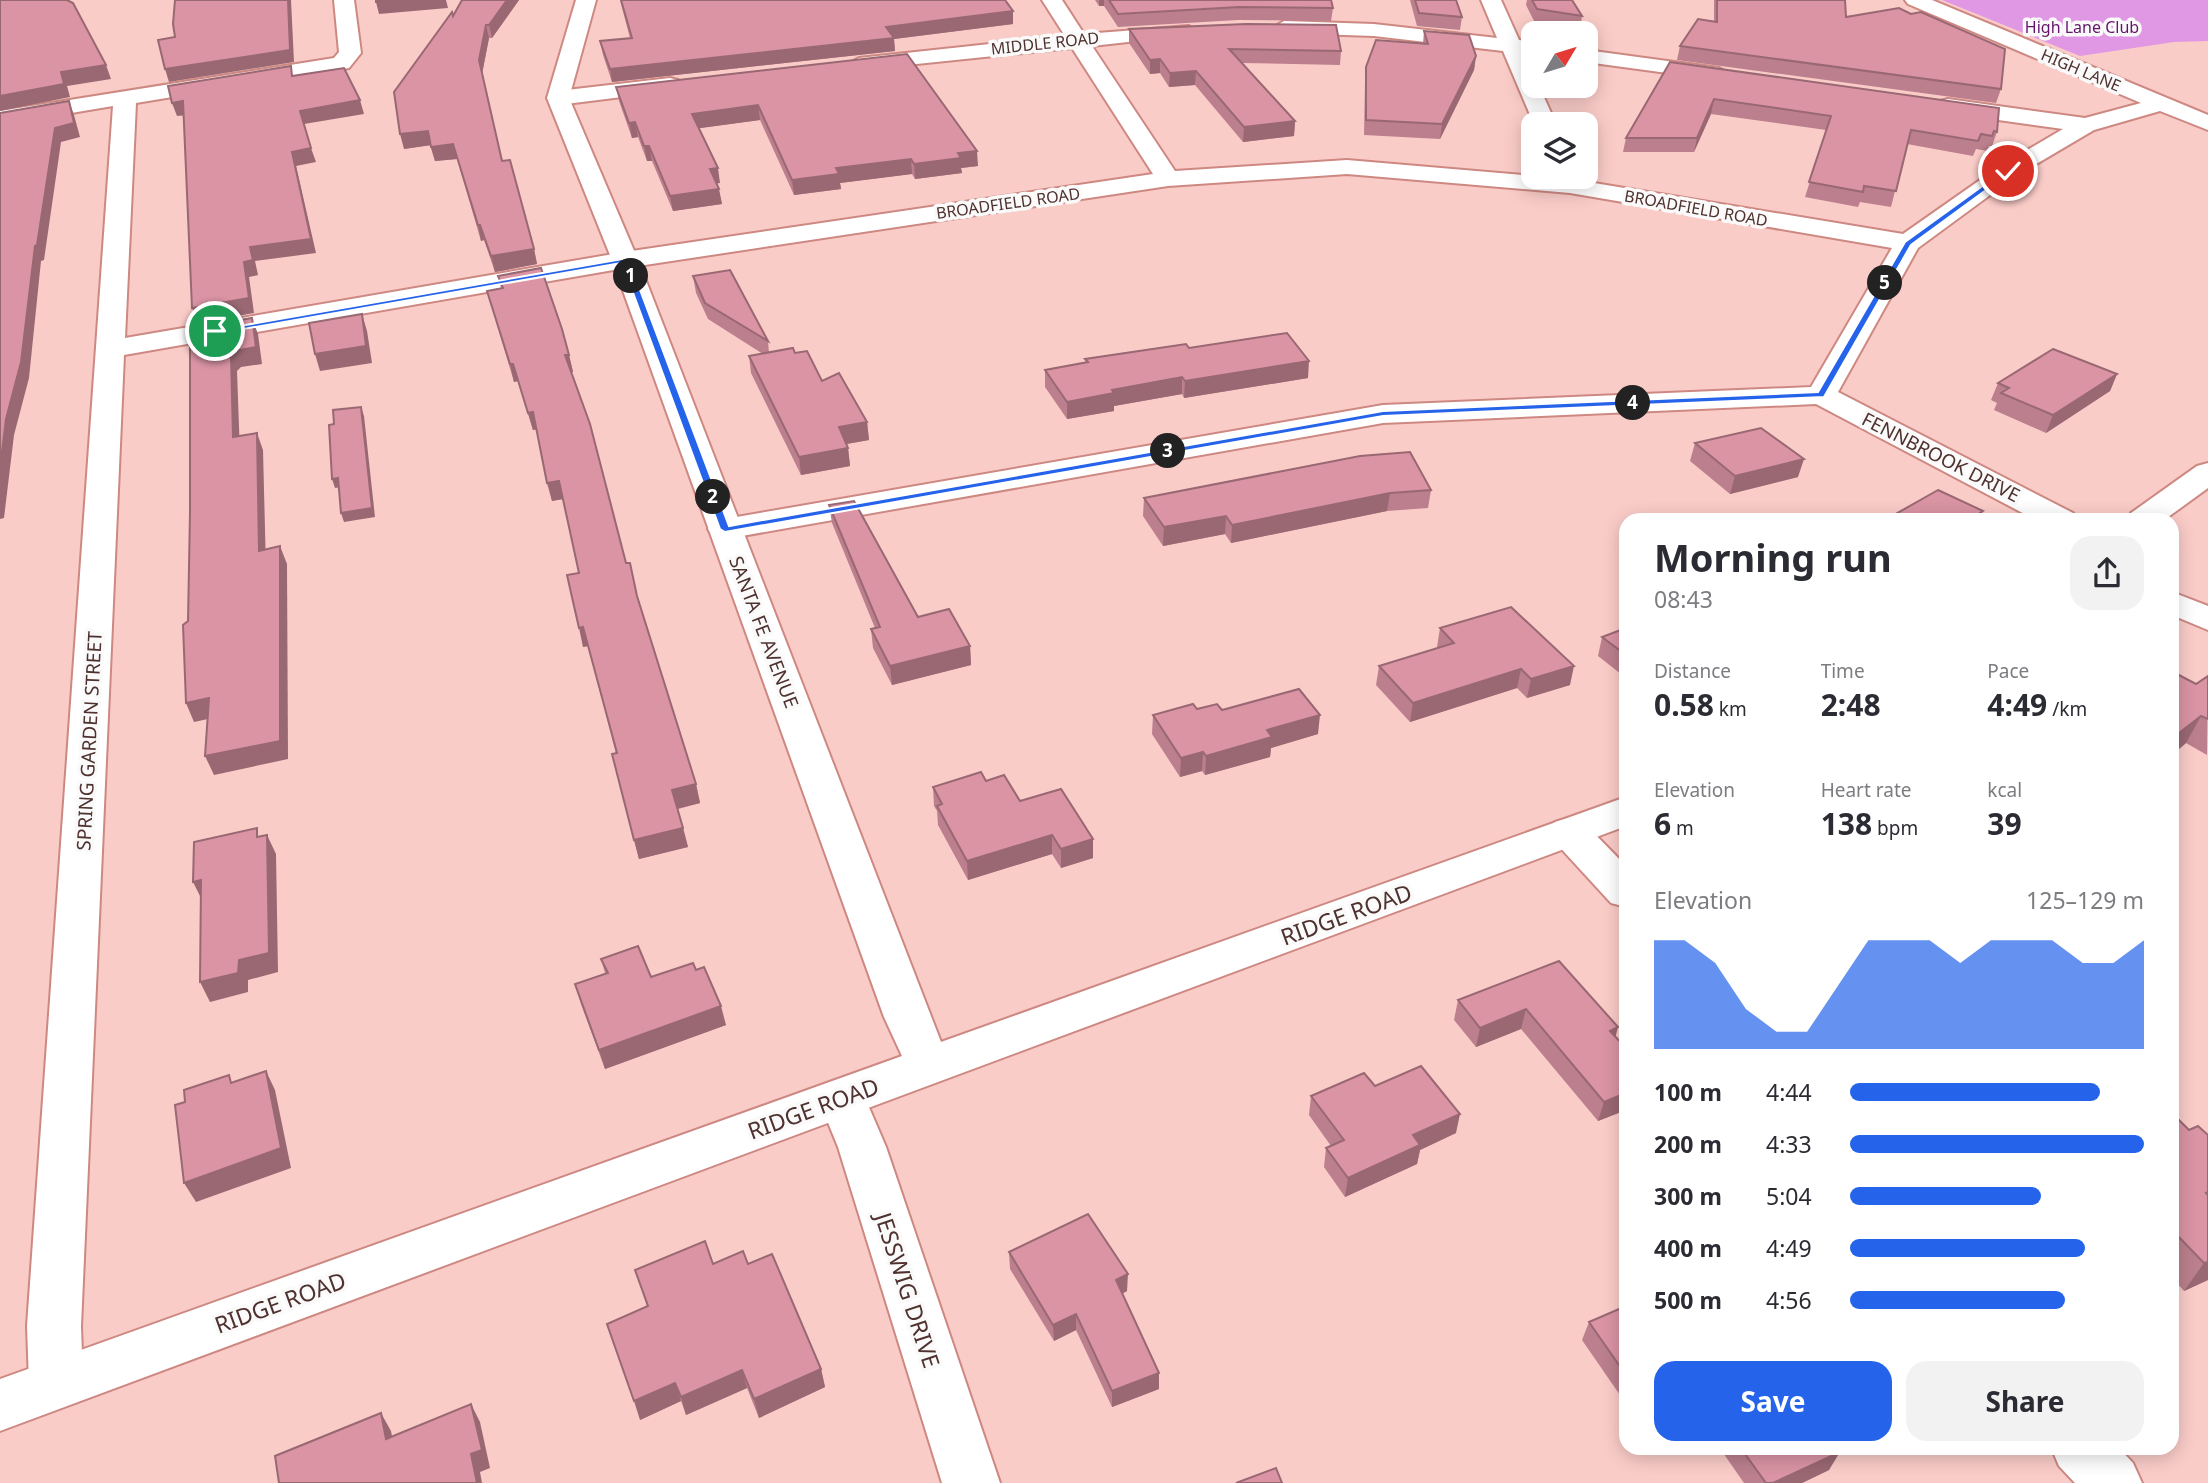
<!DOCTYPE html>
<meta charset="utf-8">
<style>
body{margin:0;font-family:"Noto Sans",sans-serif;background:#f2f2f3;color:#2b2b33;height:100vh;display:flex;flex-direction:column;font-size:26px;white-space:nowrap}
*{box-sizing:border-box;margin:0}
p{font-size:23px;color:#7c7c81}
.icon{flex:none;width:38px;height:38px;fill:none;stroke:currentColor;stroke-width:2;stroke-linecap:round;stroke-linejoin:round}
.map{position:relative;flex:1;overflow:hidden}
.details{position:absolute;left:1619px;top:513px;width:560px;height:942px;display:flex;flex-direction:column;background:#fff;border-radius:21px;box-shadow:0 4px 18px #0003}
.details>*{flex:none}
.needle{width:46px;rotate:52deg}
.buttons{position:absolute;left:1521px;top:21px;display:grid;gap:14px}
.buttons a{display:grid;place-items:center;width:77px;height:77px;border-radius:14px;background:#fff;box-shadow:0 4px 18px #0003;font-size:35px}
.pin{position:absolute;display:grid;place-items:center;width:60px;height:60px;color:#fff;margin:-30px;border:4px solid #fff;border-radius:50%;box-shadow:0 2px 7px #0007}
.km{position:absolute;width:35px;height:35px;margin:-18px;border-radius:50%;background:#222;color:#fff;font-size:19px;line-height:35px;text-align:center}
.round{display:grid;place-items:center;flex:none;width:74px;height:74px;border-radius:21px;background:#f2f2f3}
.head{display:flex;align-items:center;justify-content:space-between;height:119px;padding:0 35px}
h1{font-size:38px;font-weight:700;line-height:52px}
.stats{display:grid;grid-template-columns:repeat(3,1fr);gap:10px;height:119px;padding:7px 35px}
.stats div{display:grid;align-content:center}
.stats b{font-size:30px;font-weight:700}
.stats small{font-size:19px;font-weight:400}
.stats p{font-size:19px}
.chart{height:196px;padding:14px 35px}
.chart p{display:flex;justify-content:space-between}
.chart svg{width:100%;height:126px;margin-top:7px;fill:#2563eb;opacity:.7}
.cta{display:flex;gap:14px;margin-top:auto;padding:14px 35px}
.cta a{flex:1;height:80px;border-radius:21px;background:#2563eb;color:#fff;font-size:28px;font-weight:700;line-height:80px;text-align:center}
.cta a+a{background:#f2f2f3;color:#2b2b33}
ul{padding:0 35px;list-style:none;font-size:23px}
li{display:grid;grid-template-columns:112px 84px 1fr;align-items:center;height:52px}
li i{height:18px;border-radius:9px;background:#2563eb}
.map>svg:first-child{display:block}
.green{fill:#e097e4}
.lines{fill:none;stroke-linecap:round;stroke-linejoin:round}
.minor-casing{stroke:#ce8882;stroke-width:4}
.secondary-casing{stroke:#ce8882;stroke-width:4}
.minor{fill:#fff;fill-rule:evenodd}
.secondary{fill:#fff;fill-rule:evenodd}
.wall{fill:#bb7f8d}
.shaded-wall{fill:#996873}
.building{fill:#da94a4;stroke:#996873;stroke-width:2}
.route{fill:#2563eb;stroke:#fff;stroke-width:2}
.labels{text-anchor:middle;dominant-baseline:central;stroke-width:7;stroke-linejoin:round;paint-order:stroke}
.far-park-label{font-size:16px;fill:#65146b;stroke:#fafafa}
.far-street-label{font-size:16px;fill:#4f322f;stroke:#fafafa}
.street-label{font-size:19px;fill:#4f322f;stroke:#fafafa}
.near-street-label{font-size:23px;fill:#4f322f;stroke:#fafafa}
</style>
<div class="map">
<svg width="2208" height="1483" viewBox="0 0 2208 1483">
<rect width="100%" height="100%" fill="#faccc8"/>
<polygon class="green" points="1942,0 2208,0 2208,41 2174,42 2080,56"/>
<g class="lines">
<g class="minor-casing">
<g id="minor">
<polygon points="334,0 354,0 361,53 349,68 136,103 125,338 625,252 1153,174 1072,48 859,70 848,64 859,58 1065,36 1042,0 1062,0 1084,34 1189,26 1192,30 1189,34 1182,36 1092,46 1175,171 1347,160 1570,179 1903,234 2000,166 2063,129 1948,113 1937,106 1940,101 1948,99 2085,118 2141,103 1908,4 1905,0 1932,0 2208,115 2208,130 2160,111 2094,130 2016,176 1918,248 1838,392 2073,513 2077,520 2036,520 1816,404 1383,423 725,539 713,536 708,529 713,522 725,519 1383,405 1811,387 1892,248 1570,193 1347,174 1168,186 625,268 124,355 81,1326 83,1383 75,1401 56,1409 37,1401 29,1383 27,1326 113,106 0,125 0,111 334,58 339,52"/>
<polygon points="1481,0 1501,0 1519,40 1533,42 1533,54 1525,53 1533,72 1533,86 1539,86 1556,124 1534,124 1503,51 1374,36 1284,33 1274,27 1284,21 1374,24 1497,38"/>
<polygon points="1586,50 1719,68 1730,74 1719,80 1586,62"/>
<polygon points="670,78 678,80 681,85 678,90 558,105 547,98 558,91"/>
<polygon points="2172,592 2208,606 2208,630 2172,615"/>
<polygon points="1569,818 1583,822 1626,866 1626,907 1611,903 1555,842 1549,832 1555,822"/>
<polygon points="842,1079 859,1084 886,1147 1000,1483 942,1483 838,1147 818,1098 825,1084"/>
<polygon points="2051,1447 2118,1447 2133,1463 2142,1483 2075,1483 2059,1466"/>
</g>
</g>
<g class="secondary-casing">
<g id="secondary">
<polygon points="576,0 596,0 569,98 638,260 941,1042 1626,797 1626,826 0,1431 0,1379 902,1056 884,1017 612,260 547,98"/>
<polygon points="2208,463 2208,488 2164,520 2127,520 2131,513 2197,466"/>
</g>
</g>
<use href="#minor" class="minor"/>
<use href="#secondary" class="secondary"/>
</g>
<g class="wall">
<polygon points="519,0 492,38 489,38 482,74 502,161 534,249 537,264 495,272 484,240 481,241 457,159 435,161 430,145 404,149 453,16"/>
<polygon points="620,0 1005,0 1013,24 894,39 895,51 612,82 603,55 600,41 630,38"/>
<polygon points="1095,0 1331,0 1333,8 1331,21 1238,20 1118,27 1104,6 1099,6"/>
<polygon points="1410,0 1456,0 1462,17 1460,30 1417,26"/>
<polygon points="1527,0 1572,0 1582,16 1580,30 1535,23 1526,5"/>
<polygon points="1714,0 1845,0 1846,17 2001,89 1996,103 1677,60 1680,46 1714,22"/>
<polygon points="1129,29 1341,51 1340,65 1242,63 1295,121 1294,136 1243,142 1195,85 1169,87 1160,73 1150,74 1129,43"/>
<polygon points="1424,31 1476,56 1474,70 1440,139 1364,135 1365,82 1366,67 1423,44"/>
<polygon points="907,54 978,166 961,168 962,173 915,179 912,174 840,183 841,189 794,195 760,120 699,128 720,183 717,183 722,204 673,211 652,161 647,161 638,137 632,138 619,101 616,87"/>
<polygon points="1670,62 1997,132 1992,146 1989,146 1987,151 1976,149 1973,156 1907,144 1891,207 1860,202 1858,207 1805,197 1826,130 1711,114 1694,152 1623,152 1626,138"/>
<polygon points="498,276 569,355 573,372 571,372 626,563 696,784 700,803 678,809 688,847 639,859 612,754 616,753 588,646 583,647 579,573 563,499 552,501 537,429 533,430 518,381 514,382 487,291 501,288"/>
<polygon points="693,276 768,341 769,353 795,353 822,381 867,422 869,440 846,444 848,448 850,466 801,475 751,373 749,356 763,354 708,319 696,293"/>
<polygon points="1189,348 1308,378 1184,398 1182,394 1114,406 1114,411 1067,419 1045,387 1045,370 1086,362 1085,359"/>
<polygon points="2117,374 2110,391 2046,433 1994,410 1997,403 1991,400 1998,383"/>
<polygon points="1695,443 1798,477 1730,494 1690,461"/>
<polygon points="1431,490 1428,508 1387,511 1231,543 1225,534 1163,546 1143,516 1144,498"/>
<polygon points="829,505 918,617 970,646 971,665 892,685 873,648 871,629 875,628 832,523"/>
<polygon points="1440,628 1570,685 1527,698 1517,688 1410,722 1376,685 1379,666 1438,648 1437,647"/>
<polygon points="1626,628 1626,678 1598,656 1602,637"/>
<polygon points="2172,676 2196,684 2208,676 2207,755 2186,743 2172,755"/>
<polygon points="1197,709 1222,710 1318,734 1271,748 1270,757 1205,775 1202,771 1180,777 1152,734 1153,715"/>
<polygon points="986,781 1020,801 1093,858 1061,868 1052,854 968,880 938,825 937,811 934,806 933,787"/>
<polygon points="601,959 651,977 696,970 726,1025 605,1069 581,1004 575,984 605,973"/>
<polygon points="1559,961 1616,1037 1626,1048 1626,1110 1598,1121 1521,1029 1476,1047 1454,1020 1458,1000"/>
<polygon points="1375,1086 1456,1133 1420,1150 1417,1164 1345,1197 1324,1167 1326,1148 1331,1146 1309,1115 1311,1096"/>
<polygon points="2172,1116 2189,1130 2208,1135 2208,1280 2184,1291 2172,1278"/>
<polygon points="1009,1252 1127,1291 1122,1294 1159,1389 1112,1407 1076,1330 1054,1341 1010,1269"/>
<polygon points="713,1264 748,1264 821,1369 825,1387 759,1418 747,1388 686,1415 681,1401 640,1420 647,1306 635,1270"/>
<polygon points="1626,1306 1626,1396 1622,1398 1582,1340 1589,1322"/>
<polygon points="1719,1447 1836,1447 1829,1470 1802,1483 1744,1483"/>
</g>
<g class="shaded-wall">
<polygon points="288,0 291,0 294,62 169,82 165,69"/>
<polygon points="396,0 446,0 448,8 379,14 376,2"/>
<polygon points="507,0 519,0 492,38 489,25"/>
<rect x="1099" y="0" width="5" height="6"/>
<polygon points="1013,11 1013,24 894,39 895,51 612,82 610,69 886,27"/>
<polygon points="486,25 489,38 482,74 479,60"/>
<polygon points="1476,56 1474,70 1440,139 1442,124"/>
<polygon points="1160,59 1160,73 1150,74 1150,60"/>
<polygon points="106,65 111,79 67,86 70,97 0,111 0,96 61,72"/>
<polygon points="1196,71 1195,85 1169,87 1170,73"/>
<polygon points="1714,99 1711,114 1694,152 1697,138"/>
<polygon points="360,100 364,114 304,124 300,111"/>
<polygon points="69,101 74,115 80,137 61,142 44,260 41,261 29,378 14,435 4,518 0,519 0,468 6,419 35,246 55,128"/>
<polygon points="183,101 188,115 177,116 172,103"/>
<polygon points="758,105 760,120 694,129 692,114"/>
<polygon points="1295,121 1294,136 1243,142 1244,127"/>
<polygon points="635,122 638,137 632,138 629,123"/>
<polygon points="428,131 432,145 404,149 400,134"/>
<polygon points="453,144 457,159 435,161 431,147"/>
<polygon points="644,146 649,146 652,161 647,161"/>
<polygon points="311,148 316,162 296,166 316,253 255,261 258,275 249,277 254,313 198,323 192,308 244,262 292,152"/>
<polygon points="977,151 978,166 961,168 962,173 915,179 914,164 958,153"/>
<polygon points="911,159 912,174 840,183 841,189 794,195 792,180 836,168"/>
<polygon points="718,168 720,183 713,184 710,169"/>
<polygon points="719,189 722,204 673,211 670,196"/>
<polygon points="478,225 480,225 484,240 481,241"/>
<polygon points="534,249 537,264 495,272 491,256"/>
<polygon points="362,314 367,331 372,363 320,371 315,354"/>
<polygon points="252,318 258,334 262,364 241,367 237,371 240,454 233,437 231,354"/>
<polygon points="565,355 569,355 573,372 569,372"/>
<polygon points="1309,361 1308,378 1184,398 1185,381"/>
<polygon points="510,364 513,364 518,381 514,382"/>
<polygon points="2117,374 2110,391 2046,433 2053,415"/>
<polygon points="1182,377 1182,394 1114,406 1114,411 1067,419 1067,402 1112,390"/>
<polygon points="361,407 364,416 375,517 344,522 341,513"/>
<polygon points="533,412 537,429 533,430 528,413"/>
<polygon points="867,422 869,440 841,445 839,427"/>
<polygon points="257,433 263,450 266,569 259,551"/>
<polygon points="848,448 850,466 801,475 799,457"/>
<polygon points="1804,459 1798,477 1730,494 1735,476"/>
<polygon points="338,478 341,487 335,488 332,479"/>
<polygon points="559,481 563,499 552,501 547,483"/>
<polygon points="1390,493 1387,511 1231,543 1232,525"/>
<polygon points="1983,511 1979,520 1969,520"/>
<polygon points="1226,516 1225,534 1163,546 1164,527"/>
<polygon points="280,546 287,564 288,759 214,775 205,756"/>
<polygon points="583,627 588,646 583,647 579,628"/>
<polygon points="970,646 971,665 892,685 890,666"/>
<polygon points="1574,666 1570,685 1527,698 1531,679"/>
<polygon points="1521,669 1517,688 1410,722 1413,703"/>
<polygon points="209,698 217,717 194,722 186,703"/>
<polygon points="1320,715 1318,734 1271,748 1270,757 1205,775 1206,756 1267,730"/>
<polygon points="2201,716 2186,743 2172,755 2172,747 2179,733"/>
<polygon points="1203,752 1202,771 1180,777 1181,758"/>
<polygon points="696,784 700,803 676,809 672,790"/>
<polygon points="683,828 688,847 639,859 634,840"/>
<polygon points="267,835 276,854 278,972 248,980 248,992 210,1002 200,982 239,960"/>
<polygon points="1052,835 1052,854 968,880 967,861"/>
<polygon points="1093,839 1093,858 1061,868 1061,849"/>
<polygon points="201,880 203,902 193,882"/>
<polygon points="721,1006 726,1025 605,1069 599,1050"/>
<polygon points="1526,1009 1521,1029 1476,1047 1480,1028"/>
<polygon points="1618,1027 1613,1047 1610,1031"/>
<polygon points="266,1071 275,1090 291,1168 196,1202 184,1183"/>
<polygon points="1626,1093 1626,1110 1598,1121 1604,1102"/>
<polygon points="1460,1114 1456,1133 1420,1150 1417,1164 1345,1197 1348,1178 1413,1135"/>
<polygon points="2208,1262 2208,1280 2184,1291 2204,1263"/>
<polygon points="1128,1274 1127,1291 1115,1297 1116,1280"/>
<polygon points="1076,1314 1076,1330 1054,1341 1053,1325"/>
<polygon points="821,1369 825,1387 759,1418 754,1399"/>
<polygon points="742,1370 747,1388 686,1415 681,1397"/>
<polygon points="1159,1373 1159,1389 1112,1407 1112,1391"/>
<polygon points="675,1383 681,1401 640,1420 634,1401"/>
<polygon points="1626,1388 1626,1396 1622,1398"/>
<polygon points="471,1404 480,1422 490,1468 480,1472 482,1483 477,1483 471,1454"/>
<polygon points="381,1413 391,1431 396,1457 386,1439"/>
<polygon points="1840,1452 1829,1470 1802,1483 1773,1483"/>
</g>
<g class="building">
<polygon points="0,0 67,0 73,3 106,65 61,72 64,84 0,96"/>
<polygon points="175,0 288,0 290,50 165,69 158,40 175,37 173,24"/>
<polygon points="376,0 396,0 376,2"/>
<polygon points="462,0 507,0 489,25 486,25 479,60 502,161 510,160 534,249 491,256 480,225 478,225 453,144 431,147 428,131 400,134 394,92 452,12 453,16"/>
<polygon points="621,0 1005,0 1013,11 886,27 894,38 610,69 600,41 632,38"/>
<polygon points="1109,0 1331,0 1333,8 1239,7 1118,14"/>
<polygon points="1415,0 1456,0 1462,17 1419,13"/>
<polygon points="1532,0 1572,0 1582,16 1537,9"/>
<polygon points="1717,0 1845,0 1846,17 1899,8 1911,14 1921,12 2005,49 2001,89 1680,46 1698,19 1717,22"/>
<polygon points="1246,24 1336,25 1341,51 1229,49 1295,121 1244,127 1196,71 1170,73 1160,59 1150,60 1129,29"/>
<polygon points="1424,31 1469,35 1476,56 1442,124 1366,120 1366,67 1376,40 1428,44"/>
<polygon points="907,54 977,151 958,153 961,158 914,164 911,159 836,168 839,174 792,180 758,105 692,114 718,168 710,169 719,189 670,196 649,146 644,146 635,122 629,123 616,87"/>
<polygon points="1670,62 1999,108 1997,132 1994,131 1992,136 1981,134 1978,141 1911,130 1896,191 1864,186 1863,192 1809,182 1831,116 1714,99 1697,138 1626,138"/>
<polygon points="291,66 292,76 344,68 360,100 300,111 311,148 292,152 311,239 250,247 253,260 244,262 249,298 192,308 183,101 172,103 168,86"/>
<polygon points="69,101 74,123 55,128 37,245 35,246 21,362 6,419 0,468 0,113"/>
<polygon points="541,268 562,329 569,355 565,355 590,424 626,563 630,563 637,596 696,784 672,790 683,828 634,840 612,754 617,753 583,627 579,628 567,575 579,573 559,481 547,483 533,412 528,413 513,364 510,364 487,291 503,288 498,276"/>
<polygon points="730,270 768,341 705,303 693,276"/>
<polygon points="362,314 366,346 315,354 309,323"/>
<polygon points="252,318 256,347 235,351 231,354 233,437 257,433 259,551 280,546 280,741 205,756 209,698 186,703 183,625 188,621 190,512 190,341 194,340 193,328"/>
<polygon points="1287,333 1309,361 1185,381 1182,377 1112,390 1114,393 1067,402 1045,370 1088,362 1085,359 1186,344 1189,348"/>
<polygon points="793,348 795,353 807,351 822,381 839,373 867,422 839,427 848,448 799,457 749,356"/>
<polygon points="2053,349 2117,374 2053,415 2001,393 2009,388 1998,383"/>
<polygon points="361,407 372,508 341,513 338,478 332,479 329,425 334,424 333,410"/>
<polygon points="1761,428 1804,459 1735,476 1695,443"/>
<polygon points="1410,452 1431,490 1390,493 1232,525 1226,516 1164,527 1144,498 1360,456"/>
<polygon points="1938,490 1983,511 1969,520 1885,520"/>
<polygon points="854,501 918,617 949,609 970,646 890,666 871,629 880,627 829,505"/>
<polygon points="1511,607 1574,666 1531,679 1521,669 1413,703 1379,666 1454,643 1440,628"/>
<polygon points="1626,628 1626,655 1602,637"/>
<polygon points="2175,673 2196,684 2208,676 2208,719 2201,716 2179,733 2172,729 2172,676"/>
<polygon points="1299,689 1320,715 1267,730 1272,737 1206,756 1203,752 1181,758 1153,715 1193,704 1197,709 1217,704 1222,710"/>
<polygon points="981,772 986,781 1004,775 1020,801 1061,789 1093,839 1061,849 1052,835 967,861 937,806 942,804 933,787"/>
<polygon points="257,828 257,837 267,835 269,953 239,960 238,973 200,982 201,880 193,882 194,842"/>
<polygon points="638,946 651,977 693,963 696,970 704,967 721,1006 599,1050 575,984 608,973 601,959"/>
<polygon points="1559,961 1618,1027 1610,1031 1626,1048 1626,1093 1604,1102 1526,1009 1480,1028 1458,1000"/>
<polygon points="1421,1066 1460,1114 1413,1135 1420,1145 1348,1178 1326,1148 1344,1140 1311,1096 1364,1073 1375,1086"/>
<polygon points="266,1071 281,1148 184,1183 175,1105 185,1102 184,1090 229,1075 231,1083"/>
<polygon points="2174,1115 2189,1130 2198,1126 2208,1135 2208,1192 2206,1193 2208,1195 2208,1262 2204,1263 2172,1230 2172,1116"/>
<polygon points="1088,1214 1128,1274 1116,1280 1159,1373 1112,1391 1076,1314 1053,1325 1009,1252"/>
<polygon points="705,1241 713,1264 743,1251 748,1264 772,1254 821,1369 754,1399 742,1370 681,1397 675,1383 634,1401 607,1324 648,1306 635,1270"/>
<polygon points="1626,1306 1626,1375 1589,1322"/>
<polygon points="471,1404 482,1450 471,1454 477,1483 279,1483 275,1456 381,1413 386,1439"/>
<polygon points="1740,1447 1836,1447 1840,1452 1773,1483 1766,1483"/>
<polygon points="1276,1468 1282,1483 1236,1483"/>
</g>
<polygon class="route" points="2006,169 2012,171 1911,245 1824,397 1383,416 725,532 720,529 622,263 215,334 211,331 628,258 729,526 1383,411 1818,392 1905,242"/>
<g class="labels">
<g class="far-park-label">
<text x="2082" y="27">High Lane Club</text>
</g>
<g class="far-street-label">
<text transform="translate(1045 43) rotate(-6)">MIDDLE ROAD</text>
<text transform="translate(2081 70) rotate(23)">HIGH LANE</text>
<text transform="translate(1008 203) rotate(-8)">BROADFIELD ROAD</text>
<text transform="translate(1696 208) rotate(10)">BROADFIELD ROAD</text>
</g>
<g class="street-label">
<text transform="translate(1941 457) rotate(27)">FENNBROOK DRIVE</text>
<text transform="translate(764 632) rotate(69)">SANTA FE AVENUE</text>
<text transform="translate(89 741) rotate(-87)">SPRING GARDEN STREET</text>
</g>
<g class="near-street-label">
<text transform="translate(1346 914) rotate(-20)">RIDGE ROAD</text>
<text transform="translate(813 1108) rotate(-20)">RIDGE ROAD</text>
<text transform="translate(908 1290) rotate(72)">JESSWIG DRIVE</text>
<text transform="translate(280 1302) rotate(-20)">RIDGE ROAD</text>
</g>
</g>
</svg>
<div class="buttons">
<a><svg class="needle" viewBox="-14 -14 28 28"><path d="M0-13l5 13h-10z" fill="#e53935"/><path d="M0 13l5-13h-10z" fill="#7c7c81"/></svg></a>
<a><svg class="icon" aria-label="layers" viewBox="0 0 24 24"><path d="M12 4l9 5-9 5-9-5zM3 14l9 5 9-5"/></svg></a>
</div>
<div class="pin" style="left:215px;top:331px;background:#1e9e55"><svg class="icon" aria-label="arrive" viewBox="0 0 24 24"><path d="M6 21V4h12l-3 4 3 4H6"/></svg></div>
<div class="pin" style="left:2008px;top:171px;background:#d93025"><svg class="icon" aria-label="check" viewBox="0 0 24 24"><path d="M5 12l5 5 9-10"/></svg></div>
<b class="km" style="left:631px;top:276px">1</b>
<b class="km" style="left:713px;top:497px">2</b>
<b class="km" style="left:1168px;top:451px">3</b>
<b class="km" style="left:1633px;top:403px">4</b>
<b class="km" style="left:1885px;top:283px">5</b>
<section class="details">
<div class="head"><div><h1>Morning run</h1><p>08:43</p></div><a class="round"><svg class="icon" aria-label="share" viewBox="0 0 24 24"><path d="M12 15V3M7 8l5-5 5 5M5 13v7h14v-7"/></svg></a></div>
<div class="stats">
<div><p>Distance</p><b>0.58<small> km</small></b></div>
<div><p>Time</p><b>2:48</b></div>
<div><p>Pace</p><b>4:49<small> /km</small></b></div>
</div>
<div class="stats">
<div><p>Elevation</p><b>6<small> m</small></b></div>
<div><p>Heart rate</p><b>138<small> bpm</small></b></div>
<div><p>kcal</p><b>39</b></div>
</div>
<div class="chart"><p><span>Elevation</span>125–129 m</p>
<svg viewBox="0 0 160 44" preserveAspectRatio="none"><path d="M0 44V6L10 6L20 14L30 30L40 38L50 38L60 22L70 6L80 6L90 6L100 14L110 6L120 6L130 6L140 14L150 14L160 6V44z"/></svg>
</div>
<ul>
<li><b>100 m</b>4:44<i style="width:85%"></i></li>
<li><b>200 m</b>4:33<i style="width:100%"></i></li>
<li><b>300 m</b>5:04<i style="width:65%"></i></li>
<li><b>400 m</b>4:49<i style="width:80%"></i></li>
<li><b>500 m</b>4:56<i style="width:73%"></i></li>
</ul>
<div class="cta"><a>Save</a><a>Share</a></div>
</section>
</div>
